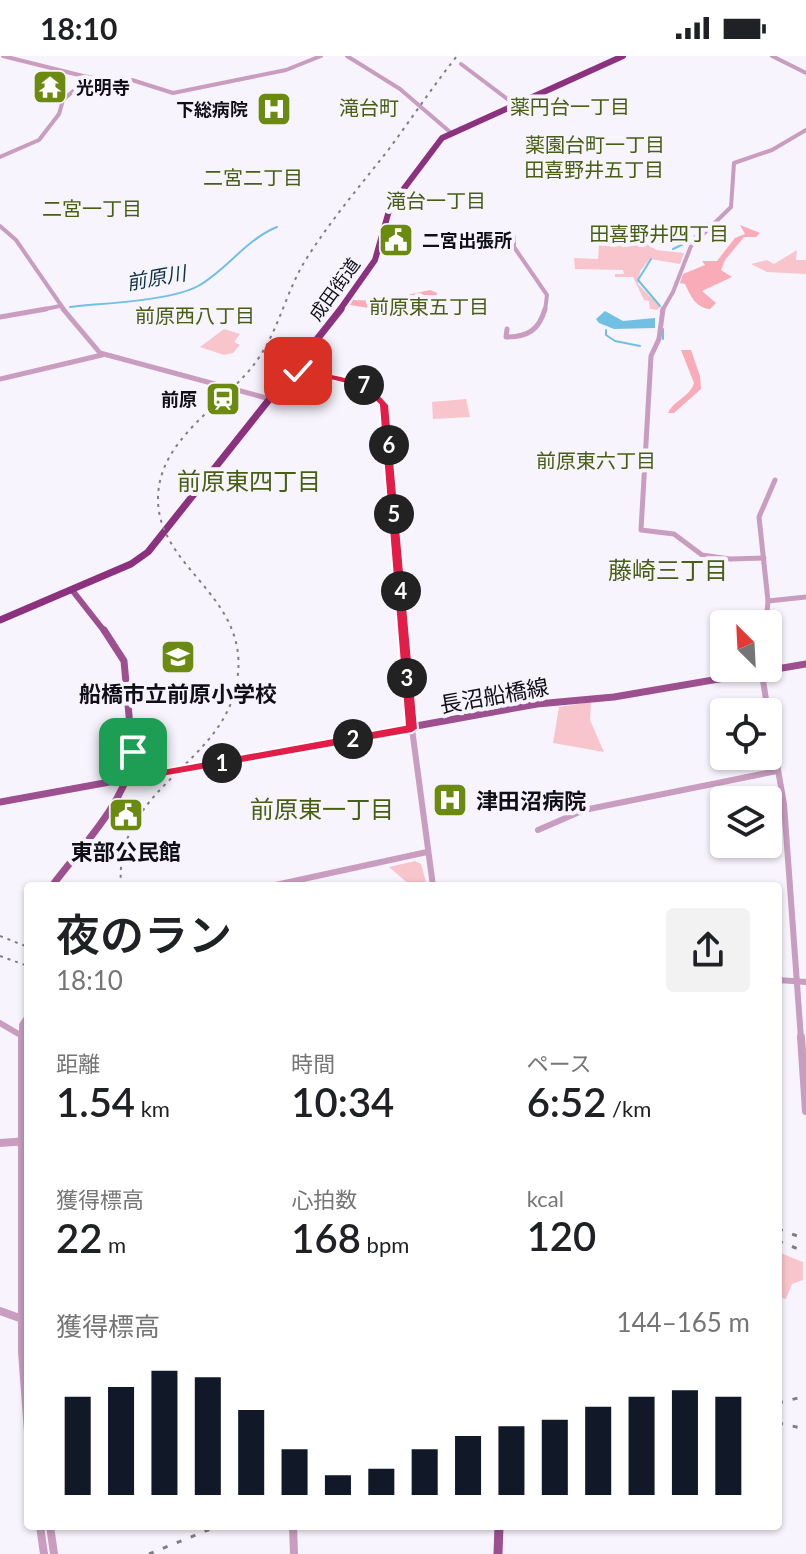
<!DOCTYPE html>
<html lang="ja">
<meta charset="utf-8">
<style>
body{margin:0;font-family:Lato,"Noto Sans JP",sans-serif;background:#f2f2f2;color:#202124;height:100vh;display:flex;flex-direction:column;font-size:30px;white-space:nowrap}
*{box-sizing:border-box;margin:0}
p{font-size:26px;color:#757577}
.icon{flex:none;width:44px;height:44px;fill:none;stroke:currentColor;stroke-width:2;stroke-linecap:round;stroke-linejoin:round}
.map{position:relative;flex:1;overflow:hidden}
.drawer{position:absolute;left:24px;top:826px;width:758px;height:648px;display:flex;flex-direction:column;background:#fff;border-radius:8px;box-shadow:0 2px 6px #0004}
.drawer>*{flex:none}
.needle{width:52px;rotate:336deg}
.controls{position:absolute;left:710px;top:554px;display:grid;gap:16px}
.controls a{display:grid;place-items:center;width:72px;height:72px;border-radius:8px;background:#fff;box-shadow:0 2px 6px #0004;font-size:40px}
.pin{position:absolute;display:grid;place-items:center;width:68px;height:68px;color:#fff;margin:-34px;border-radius:16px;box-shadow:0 4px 12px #0006}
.km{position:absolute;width:40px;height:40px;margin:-20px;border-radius:50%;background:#222;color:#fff;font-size:22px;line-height:40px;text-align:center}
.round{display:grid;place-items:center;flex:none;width:84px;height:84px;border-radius:8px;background:#f2f2f2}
.head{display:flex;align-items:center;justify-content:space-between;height:136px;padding:0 32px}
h1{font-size:44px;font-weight:600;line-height:60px}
.figures{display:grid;grid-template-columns:repeat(3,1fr);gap:12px;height:136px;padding:8px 32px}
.figures div{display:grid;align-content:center}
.figures b{font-size:40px;font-weight:600}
.figures small{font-size:22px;font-weight:400}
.figures p{font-size:22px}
.chart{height:224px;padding:16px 32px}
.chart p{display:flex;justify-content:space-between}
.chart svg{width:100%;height:144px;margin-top:8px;stroke:#111827;stroke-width:6}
.status{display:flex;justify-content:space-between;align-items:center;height:56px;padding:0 40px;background:#fff;direction:ltr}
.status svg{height:22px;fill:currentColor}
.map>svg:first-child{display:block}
.green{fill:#f9c5cd}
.forest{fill:#faabb8}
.water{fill:#71c0e4}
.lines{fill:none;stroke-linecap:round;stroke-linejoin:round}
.stream{stroke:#71c0e4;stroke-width:2}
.minor-far3{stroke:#c99dbf;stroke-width:4}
.minor-far2{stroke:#c99dbf;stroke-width:5}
.minor-far1{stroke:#c99dbf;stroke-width:6}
.minor{stroke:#c99dbf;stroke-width:8}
.major-far2{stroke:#9d5090;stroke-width:6}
.major-far1{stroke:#9d5090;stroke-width:7}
.major{stroke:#9d5090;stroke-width:9}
.highway-far1{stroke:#8b317e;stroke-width:6}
.highway{stroke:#8b317e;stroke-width:7}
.rail-far1{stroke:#7f7d85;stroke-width:2;stroke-dasharray:3 5;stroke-linecap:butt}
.rail{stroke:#7f7d85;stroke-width:3;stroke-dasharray:5 10;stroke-linecap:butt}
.route{fill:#e11d48;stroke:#fff;stroke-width:2}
.labels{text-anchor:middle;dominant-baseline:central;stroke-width:8;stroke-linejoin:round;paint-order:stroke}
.far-poi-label{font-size:18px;font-weight:bold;fill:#110f16;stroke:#f7f4fd;text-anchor:start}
.far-street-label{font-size:18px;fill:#110f16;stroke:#f7f4fd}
.far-neighbourhood-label{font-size:20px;fill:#485e15;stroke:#f7f4fd}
.far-water-label{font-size:20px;font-style:italic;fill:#0e3342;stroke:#f7f4fd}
.poi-label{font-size:22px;font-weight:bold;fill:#110f16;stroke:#f7f4fd}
.street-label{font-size:22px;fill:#110f16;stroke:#f7f4fd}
.neighbourhood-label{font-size:24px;fill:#485e15;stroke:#f7f4fd}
</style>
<div class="status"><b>18:10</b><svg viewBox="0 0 49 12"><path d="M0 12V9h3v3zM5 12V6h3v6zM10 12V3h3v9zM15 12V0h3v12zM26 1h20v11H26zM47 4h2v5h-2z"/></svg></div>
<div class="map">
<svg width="806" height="1498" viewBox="0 0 806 1498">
<rect width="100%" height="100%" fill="#f7f4fd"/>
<g class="green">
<polygon points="631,179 638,190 648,188 656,194 684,197 680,208 650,203 640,215 638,228 660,251 657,254 650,253 649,245 644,244 633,221 615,221 615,218 624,218 623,214 575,213 574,202 598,203 599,189 607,190 611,183"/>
<polygon points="797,194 796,204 806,204 806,218 767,216 751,208 767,204 774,208"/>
<polygon points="224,273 240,278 234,286 240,289 233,297 224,299 200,291"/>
<polygon points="466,343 470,361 433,363 432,346"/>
<polygon points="591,646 590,664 604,696 553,687 559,651"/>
<polygon points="415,805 421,808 427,830 411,830 389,811"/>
<polygon points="778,1196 803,1206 803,1224 792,1228 786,1243 778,1241"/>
</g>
<g class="forest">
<path d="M740 169 760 177 756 181H744L725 204 721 214 732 221 702 235 716 247 710 253C695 252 690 238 685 228L680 227 683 218 705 209 702 205H717L735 182 745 178Z"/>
<polygon points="430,234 437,237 434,252 412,253 412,248 425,250 434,245 427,244 425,239 405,248 386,250 394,256 350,249 353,244 381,245"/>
<path d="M681 294H691L700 320 701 333 674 357H668C674 344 690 341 694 327Z"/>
</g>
<polygon class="water" points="605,255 623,265 655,262 655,272 614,273 599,267 596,263"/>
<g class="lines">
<g class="stream">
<polyline points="673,193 690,185 708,167"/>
<polyline points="651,203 638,224 660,250"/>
<path d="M70 251C103 247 171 245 198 230 227 214 245 184 277 171"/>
<polyline points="663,273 663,283"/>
<polyline points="606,274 606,279 615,285 640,290"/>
</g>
<g class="minor-far3">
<polyline points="3,0 83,20 110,25 132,24 173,37 286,14 321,0"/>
<polyline points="347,0 400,33 450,76"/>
<polyline points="772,0 806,17"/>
<polyline points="461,8 514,48"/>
<polyline points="0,101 39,84 59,58 63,44 79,30 83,20"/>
<polyline points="0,170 16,184 65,255"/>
<polyline points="514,181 514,191 547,239 545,255"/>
<polyline points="35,255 60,250"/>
<polyline points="662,255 673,236 691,190 731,151 734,107 772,94 806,74"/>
</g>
<g class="minor-far2">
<polyline points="63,253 100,297 270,343"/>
<polyline points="663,253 659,283 651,300 641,474 674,478 702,499 730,503 764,502"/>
<polyline points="0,261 46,253"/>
<path d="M507 273 506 281C528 281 539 274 545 253"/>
<path d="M293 314C326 320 360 322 384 349L404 576"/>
<polyline points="0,323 102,299"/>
<polyline points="768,545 806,541"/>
<polyline points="766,568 768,545 759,461 775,424"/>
</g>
<g class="minor-far1">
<polyline points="403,574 412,673 433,830"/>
<polyline points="761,612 768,656"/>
<polyline points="768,657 784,748 801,983"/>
<polyline points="538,774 584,754 777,715"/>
<polyline points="271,830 427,796"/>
<polyline points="778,924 806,926"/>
<polyline points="0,967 22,980"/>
<polyline points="22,983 22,969 28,960"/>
</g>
<g class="minor">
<polyline points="22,981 22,1296 28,1376"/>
<polyline points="801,981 806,1055"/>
<polyline points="0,1087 28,1085"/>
<polyline points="0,1255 28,1265"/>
<polyline points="40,1470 44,1498"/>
<polyline points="50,1470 54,1498"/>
<polyline points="293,1470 294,1498"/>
</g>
<polyline class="major-far2" points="72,534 105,576"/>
<g class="major-far1">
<polyline points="0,746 537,648 614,641 806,608"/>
<path d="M52 830C81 791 121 752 133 703L124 605 104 574"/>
</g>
<polyline class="major" points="498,1498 499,1470"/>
<polyline class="highway-far1" points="339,255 375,204 390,151 442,82 623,0"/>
<polyline class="highway" points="0,564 131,508 148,496 341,253"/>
<g class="rail-far1">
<path d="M121 830C114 736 213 712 234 638 261 543 158 517 158 443 158 381 227 348 258 303 279 273 286 236 305 205 330 165 360 130 389 93 412 62 433 30 457 0"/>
<polyline points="0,880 28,891"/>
<polyline points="0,900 28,910"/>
</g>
<g class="rail">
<polyline points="778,1173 806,1183"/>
<polyline points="778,1185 806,1196"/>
<polyline points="778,1347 806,1340"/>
<polyline points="778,1367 806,1373"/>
<polyline points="149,1498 218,1470"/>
</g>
</g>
<path class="route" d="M298 312C334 319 365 319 389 349L418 673 412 677 122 728 126 696 133 691 139 696 135 718 405 669 379 349C357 324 326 324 294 317Z"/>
<defs>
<g id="temple-square" transform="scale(1.8)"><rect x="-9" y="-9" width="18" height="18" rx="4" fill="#6a8b10" stroke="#f7f4fd"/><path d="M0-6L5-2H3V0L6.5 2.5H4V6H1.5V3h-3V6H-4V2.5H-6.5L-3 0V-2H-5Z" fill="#fff"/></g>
<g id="hospital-square" transform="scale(1.8)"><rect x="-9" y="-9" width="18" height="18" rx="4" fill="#6a8b10" stroke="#f7f4fd"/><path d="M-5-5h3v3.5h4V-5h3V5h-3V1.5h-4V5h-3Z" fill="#fff"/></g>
<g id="civic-square" transform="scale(1.8)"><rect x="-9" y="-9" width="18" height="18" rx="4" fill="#6a8b10" stroke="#f7f4fd"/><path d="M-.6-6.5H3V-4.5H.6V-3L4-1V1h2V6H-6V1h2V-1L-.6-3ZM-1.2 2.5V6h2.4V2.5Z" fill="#fff"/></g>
<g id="station-square" transform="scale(1.8)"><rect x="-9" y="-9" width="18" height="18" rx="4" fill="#6a8b10" stroke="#f7f4fd"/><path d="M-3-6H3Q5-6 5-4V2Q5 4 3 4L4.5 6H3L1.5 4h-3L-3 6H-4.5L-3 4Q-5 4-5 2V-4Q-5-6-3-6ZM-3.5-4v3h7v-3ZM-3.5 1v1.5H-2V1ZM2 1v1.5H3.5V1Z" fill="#fff"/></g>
<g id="school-square" transform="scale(1.8)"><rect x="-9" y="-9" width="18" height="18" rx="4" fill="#6a8b10" stroke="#f7f4fd"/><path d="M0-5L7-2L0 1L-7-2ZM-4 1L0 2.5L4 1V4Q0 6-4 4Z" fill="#fff"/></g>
</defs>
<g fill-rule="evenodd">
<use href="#temple-square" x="50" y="31"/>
<use href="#hospital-square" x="274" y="53"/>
<use href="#civic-square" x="396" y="184"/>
<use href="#station-square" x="223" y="343"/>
<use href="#school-square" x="178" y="601"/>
<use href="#hospital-square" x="450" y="744"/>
<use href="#civic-square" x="126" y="759"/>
</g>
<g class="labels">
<g class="far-poi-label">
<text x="76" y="31">光明寺</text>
<text x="248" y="53" text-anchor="end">下総病院</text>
<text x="422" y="184">二宮出張所</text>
<text x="197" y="343" text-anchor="end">前原</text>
</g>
<g class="far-street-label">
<text transform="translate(334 233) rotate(-54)">成田街道</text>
</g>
<g class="far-neighbourhood-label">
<text x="570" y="50">薬円台一丁目</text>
<text x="369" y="51">滝台町</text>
<text x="595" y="88">薬園台町一丁目</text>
<text x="594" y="113">田喜野井五丁目</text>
<text x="253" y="121">二宮二丁目</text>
<text x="436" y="144">滝台一丁目</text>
<text x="92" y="152">二宮一丁目</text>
<text x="659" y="177">田喜野井四丁目</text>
<text x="429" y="250">前原東五丁目</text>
<text x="195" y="259">前原西八丁目</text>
<text x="596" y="404">前原東六丁目</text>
</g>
<g class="far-water-label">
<text transform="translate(156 221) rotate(-10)">前原川</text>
</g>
<g class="poi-label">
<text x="178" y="637">船橋市立前原小学校</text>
<text x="476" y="744" text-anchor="start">津田沼病院</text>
<text x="126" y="795">東部公民館</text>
</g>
<g class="street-label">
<text transform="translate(494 639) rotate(-10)">長沼船橋線</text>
</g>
<g class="neighbourhood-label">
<text x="249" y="424">前原東四丁目</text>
<text x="668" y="513">藤崎三丁目</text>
<text x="322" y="752">前原東一丁目</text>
</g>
</g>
</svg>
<div class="controls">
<a><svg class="needle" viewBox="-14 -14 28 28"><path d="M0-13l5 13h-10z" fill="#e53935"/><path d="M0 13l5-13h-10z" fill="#757577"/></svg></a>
<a><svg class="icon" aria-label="locate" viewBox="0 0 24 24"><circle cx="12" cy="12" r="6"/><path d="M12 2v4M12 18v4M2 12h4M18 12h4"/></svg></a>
<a><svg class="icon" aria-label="layers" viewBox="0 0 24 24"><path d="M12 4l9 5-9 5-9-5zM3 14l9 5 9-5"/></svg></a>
</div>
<div class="pin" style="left:133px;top:696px;background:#1e9e55"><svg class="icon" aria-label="arrive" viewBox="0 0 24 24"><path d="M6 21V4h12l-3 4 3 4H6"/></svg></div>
<div class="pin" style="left:298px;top:315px;background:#d93025"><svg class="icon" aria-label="check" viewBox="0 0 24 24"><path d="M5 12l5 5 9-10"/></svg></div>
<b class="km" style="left:222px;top:707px">1</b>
<b class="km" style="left:353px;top:683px">2</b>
<b class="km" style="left:407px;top:622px">3</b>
<b class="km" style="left:401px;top:535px">4</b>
<b class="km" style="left:394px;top:458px">5</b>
<b class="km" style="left:389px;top:389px">6</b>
<b class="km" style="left:364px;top:329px">7</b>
<section class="drawer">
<div class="head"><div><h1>夜のラン</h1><p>18:10</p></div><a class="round"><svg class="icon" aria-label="share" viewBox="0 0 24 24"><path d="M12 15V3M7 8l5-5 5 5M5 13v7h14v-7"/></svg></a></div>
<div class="figures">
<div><p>距離</p><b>1.54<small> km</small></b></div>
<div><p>時間</p><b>10:34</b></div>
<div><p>ペース</p><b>6:52<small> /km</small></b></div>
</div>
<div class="figures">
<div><p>獲得標高</p><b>22<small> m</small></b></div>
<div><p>心拍数</p><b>168<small> bpm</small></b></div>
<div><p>kcal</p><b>120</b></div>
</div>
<div class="chart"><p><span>獲得標高</span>144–165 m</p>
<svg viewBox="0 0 160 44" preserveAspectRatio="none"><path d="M5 44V14M15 44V11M25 44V6M35 44V8M45 44V18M55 44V30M65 44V38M75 44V36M85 44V30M95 44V26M105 44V23M115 44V21M125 44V17M135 44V14M145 44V12M155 44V14"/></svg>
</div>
</section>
</div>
